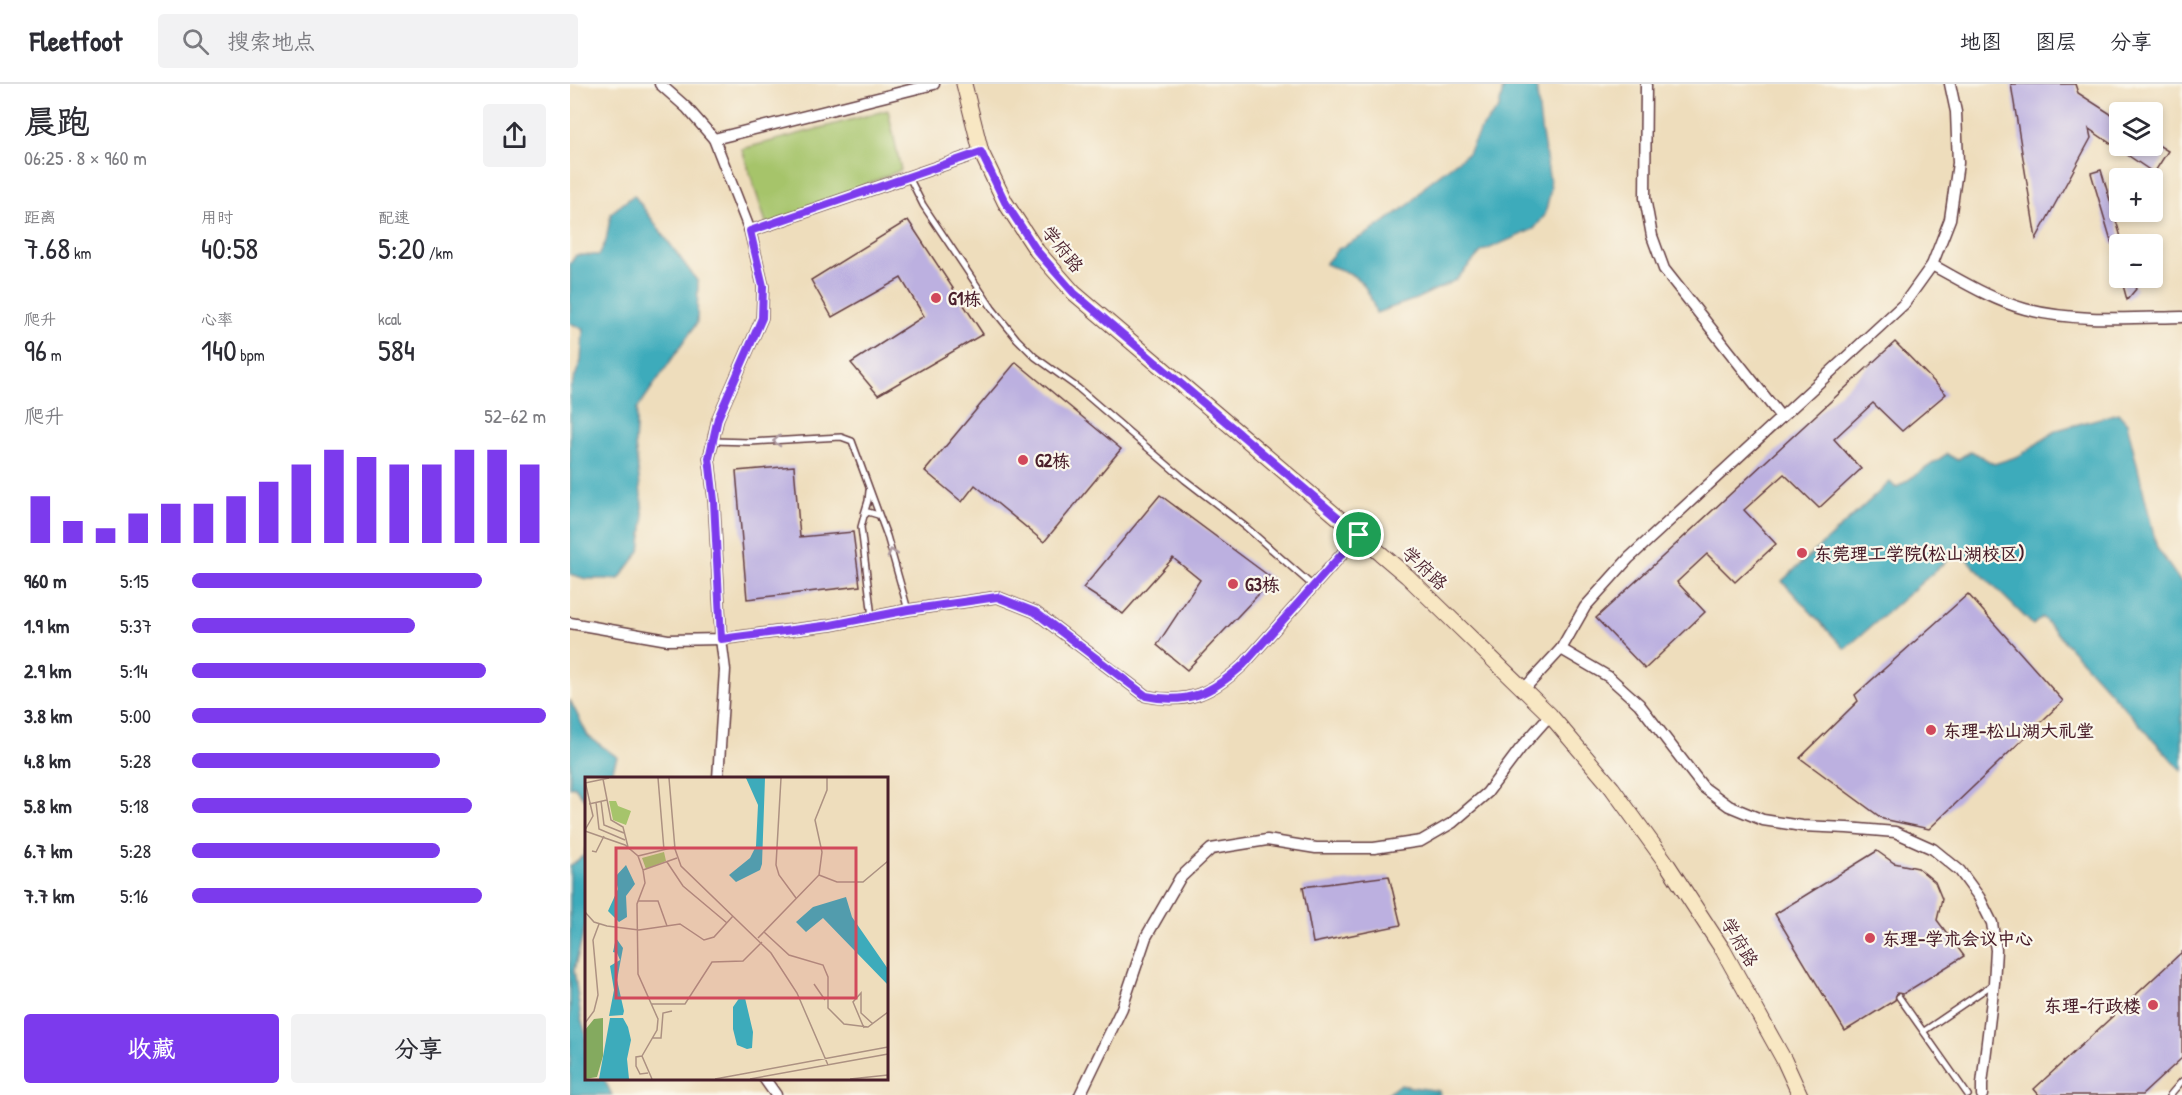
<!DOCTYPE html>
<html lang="zh">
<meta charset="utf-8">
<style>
body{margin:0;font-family:"Patrick Hand","LXGW WenKai TC",sans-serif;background:#f2f2f3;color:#2b2b33;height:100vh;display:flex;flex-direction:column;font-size:22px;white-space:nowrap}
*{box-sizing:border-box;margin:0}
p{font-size:20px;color:#7c7c81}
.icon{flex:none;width:33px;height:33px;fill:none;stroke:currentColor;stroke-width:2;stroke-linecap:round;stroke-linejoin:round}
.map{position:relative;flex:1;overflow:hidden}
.panel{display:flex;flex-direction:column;background:#fff;width:570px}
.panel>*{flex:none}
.controls{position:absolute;left:1539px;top:18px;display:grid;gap:12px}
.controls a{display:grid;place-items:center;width:54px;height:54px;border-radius:6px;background:#fff;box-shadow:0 3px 9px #0003;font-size:30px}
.pin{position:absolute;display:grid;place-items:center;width:51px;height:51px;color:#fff;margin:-26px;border:3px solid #fff;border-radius:50%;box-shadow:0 2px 6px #0007}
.round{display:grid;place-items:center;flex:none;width:63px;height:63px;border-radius:6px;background:#f2f2f3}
.headline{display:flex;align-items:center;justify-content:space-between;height:102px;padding:0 24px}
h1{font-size:33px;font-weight:600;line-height:45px}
.stats{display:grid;grid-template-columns:repeat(3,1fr);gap:9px;height:102px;padding:6px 24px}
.stats div{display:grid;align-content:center}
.stats b{font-size:30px;font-weight:600}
.stats small{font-size:16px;font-weight:400}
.stats p{font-size:16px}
.chart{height:168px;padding:12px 24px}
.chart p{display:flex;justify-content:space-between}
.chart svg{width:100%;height:108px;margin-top:6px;stroke:#7c3aed;stroke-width:6}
.cta{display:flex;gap:12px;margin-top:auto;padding:12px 24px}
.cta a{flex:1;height:69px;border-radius:6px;background:#7c3aed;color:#fff;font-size:24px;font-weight:600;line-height:69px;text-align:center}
.cta a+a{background:#f2f2f3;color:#2b2b33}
ul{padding:0 24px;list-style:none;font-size:20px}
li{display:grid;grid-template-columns:96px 72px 1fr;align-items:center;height:45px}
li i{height:15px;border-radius:8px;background:#7c3aed}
header{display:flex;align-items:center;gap:36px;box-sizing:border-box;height:84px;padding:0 30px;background:#fff;border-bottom:2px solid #e1e1e2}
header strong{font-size:28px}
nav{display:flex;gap:33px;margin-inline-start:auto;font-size:21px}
.search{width:420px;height:54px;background:#f2f2f3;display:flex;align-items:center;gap:15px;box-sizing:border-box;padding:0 21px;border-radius:6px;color:#7c7c81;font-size:22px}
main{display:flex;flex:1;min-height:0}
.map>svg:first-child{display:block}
.green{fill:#a6c46b;stroke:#78724b;stroke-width:1.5}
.water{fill:#3dabbb;stroke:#446573;stroke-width:1.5}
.building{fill:#bcb0e0}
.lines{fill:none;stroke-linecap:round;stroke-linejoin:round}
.lane-casing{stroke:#633c41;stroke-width:8}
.street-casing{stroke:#633c41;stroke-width:13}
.secondary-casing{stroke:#633c41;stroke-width:17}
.lane{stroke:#fff;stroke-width:5}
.street{stroke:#fff;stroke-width:10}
.secondary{stroke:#f8e7c3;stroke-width:15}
.oneway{stroke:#ae9aa0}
.route-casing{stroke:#fff;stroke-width:12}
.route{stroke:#7c3aed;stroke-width:8}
.poi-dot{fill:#d1495b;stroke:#fbf7ec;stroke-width:2}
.labels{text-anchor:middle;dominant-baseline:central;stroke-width:4.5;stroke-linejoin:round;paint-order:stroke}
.street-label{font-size:18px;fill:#4a1f2b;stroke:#fbf7ec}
.poi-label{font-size:18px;font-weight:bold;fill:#4a1f2b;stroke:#fbf7ec;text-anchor:start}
.inset-road{fill:none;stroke:#ac9182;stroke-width:1.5}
.view{fill:#d1495b;fill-opacity:0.15;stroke:#d1495b;stroke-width:3}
.inset-edge{fill:none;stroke:#4a1f2b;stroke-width:3}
</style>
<header>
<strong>Fleetfoot</strong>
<div class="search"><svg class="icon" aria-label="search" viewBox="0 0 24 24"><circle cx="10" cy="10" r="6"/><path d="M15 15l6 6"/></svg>搜索地点</div>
<nav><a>地图</a><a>图层</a><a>分享</a></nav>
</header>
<main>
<section class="panel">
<div class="headline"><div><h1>晨跑</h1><p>06:25 · 8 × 960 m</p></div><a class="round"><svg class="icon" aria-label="share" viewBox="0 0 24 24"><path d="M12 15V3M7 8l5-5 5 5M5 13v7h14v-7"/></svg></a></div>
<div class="stats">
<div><p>距离</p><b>7.68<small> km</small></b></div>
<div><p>用时</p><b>40:58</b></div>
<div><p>配速</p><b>5:20<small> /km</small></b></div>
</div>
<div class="stats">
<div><p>爬升</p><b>96<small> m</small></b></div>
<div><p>心率</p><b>140<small> bpm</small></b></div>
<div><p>kcal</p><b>584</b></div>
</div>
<div class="chart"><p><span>爬升</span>52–62 m</p>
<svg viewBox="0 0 160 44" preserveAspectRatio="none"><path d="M5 44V25M15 44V35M25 44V38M35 44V32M45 44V28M55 44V28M65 44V25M75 44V19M85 44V12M95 44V6M105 44V9M115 44V12M125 44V12M135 44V6M145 44V6M155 44V12"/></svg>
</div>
<ul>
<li><b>960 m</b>5:15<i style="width:82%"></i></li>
<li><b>1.9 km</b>5:37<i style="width:63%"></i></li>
<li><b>2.9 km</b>5:14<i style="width:83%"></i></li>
<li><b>3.8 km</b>5:00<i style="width:100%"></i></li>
<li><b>4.8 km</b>5:28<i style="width:70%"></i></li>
<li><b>5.8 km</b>5:18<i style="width:79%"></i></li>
<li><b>6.7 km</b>5:28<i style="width:70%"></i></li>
<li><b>7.7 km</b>5:16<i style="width:82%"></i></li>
</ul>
<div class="cta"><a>收藏</a><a>分享</a></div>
</section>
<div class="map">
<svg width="1612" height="1011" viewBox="0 0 1612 1011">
<rect width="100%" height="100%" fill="#fbf7ec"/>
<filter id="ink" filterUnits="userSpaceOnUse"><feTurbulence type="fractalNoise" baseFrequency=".0167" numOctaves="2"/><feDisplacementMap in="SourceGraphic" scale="12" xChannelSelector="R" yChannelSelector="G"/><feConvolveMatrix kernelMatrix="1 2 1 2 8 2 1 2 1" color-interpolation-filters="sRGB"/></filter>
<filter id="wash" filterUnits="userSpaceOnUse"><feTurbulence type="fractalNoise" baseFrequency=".008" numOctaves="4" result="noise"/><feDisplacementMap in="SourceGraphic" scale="24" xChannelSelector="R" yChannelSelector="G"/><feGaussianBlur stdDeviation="1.35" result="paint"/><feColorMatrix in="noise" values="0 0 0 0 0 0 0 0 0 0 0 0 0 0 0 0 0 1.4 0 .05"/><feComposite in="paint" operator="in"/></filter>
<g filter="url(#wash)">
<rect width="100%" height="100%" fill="#eeddbc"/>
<polygon class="green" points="318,26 331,86 197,142 172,65"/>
<g class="water">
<path d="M934 0H966L971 44 981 104 975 131 964 145 911 168 886 196 846 215 806 229C796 195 787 191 755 180L768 165 800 148 841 119 857 100 898 69 910 46 929 24Z"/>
<polygon points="64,111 128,198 127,239 67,325 65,360 74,436 70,467 49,495 16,495 0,490 0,305 11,277 13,245 0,239 0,180 6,171 29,171 36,157 41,129"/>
<polygon points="1548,329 1557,339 1587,464 1612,500 1612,687 1472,533 1463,541 1388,467 1275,565 1212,497 1320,398 1326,404 1377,370 1387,376 1401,367 1424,380 1449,372 1487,346"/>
<polygon points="0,616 18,652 47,673 40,694 16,694 16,717 4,702 0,704"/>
<polygon points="16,764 16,839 4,886 11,934 16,950 16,994 34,995 42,1011 0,1011 0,782 14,771"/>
<polygon points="829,1001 869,1007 870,1011 816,1011"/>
</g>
<g id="blocks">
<g class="building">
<polygon points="1441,0 1505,0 1508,9 1550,36 1550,62 1582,62 1582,57 1598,67 1584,89 1519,45 1521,54 1466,155"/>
<polygon points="1531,86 1553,160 1542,160 1521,89"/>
<polygon points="338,136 413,250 308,311 281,279 354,232 331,194 262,233 241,196"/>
<polygon points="1551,194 1562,194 1566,205 1557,216"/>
<polygon points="1325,258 1376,310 1332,347 1303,319 1264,355 1291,385 1249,424 1214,390 1174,426 1206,460 1165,498 1137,470 1107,498 1135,528 1075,585 1026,534"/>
<polygon points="446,278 551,365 474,458 405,401 392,418 355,387"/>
<polygon points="224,382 230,453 283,448 290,502 177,515 166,387"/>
<polygon points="590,411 703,495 617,586 587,561 630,496 603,474 553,530 513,504"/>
<polygon points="1398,510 1493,617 1359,745 1313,735 1230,674 1288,617 1285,611"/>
<polygon points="1307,767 1324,779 1348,784 1365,798 1372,815 1367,836 1394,872 1333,910 1327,909 1325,916 1275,947 1205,830"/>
<polygon points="819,792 831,841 743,859 733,803"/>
<polygon points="1612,868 1612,974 1572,1011 1469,1011 1464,1005"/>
</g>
</g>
</g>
<g filter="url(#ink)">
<use href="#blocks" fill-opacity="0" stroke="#633c41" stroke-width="1.5"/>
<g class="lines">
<g class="lane-casing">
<g id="lane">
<polyline points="339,93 353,121 422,224 447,255 465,273 508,304 615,396 676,443 743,502"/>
<polyline points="143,357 180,358 271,353 282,357 317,452 338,526"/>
<polyline points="294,430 298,417 299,407"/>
<polyline points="302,533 291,443 294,432 298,428 308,431"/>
<polyline points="1329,913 1398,1011"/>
<polyline points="1354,947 1423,900"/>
<polyline points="1600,1011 1612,997"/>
</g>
</g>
<g class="street-casing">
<g id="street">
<polyline points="90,0 117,24 144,55 180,147 193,202 192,234 148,334 139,374 144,417 151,555 155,586 148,694"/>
<polyline points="1076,0 1075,114 1082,152 1094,185 1211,333"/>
<polyline points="144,55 364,0"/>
<polyline points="180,147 411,68"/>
<path d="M1362 181C1392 197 1422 216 1455 225 1505 238 1560 234 1612 233"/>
<path d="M0 539 98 556 151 555 261 541 338 526 427 513 465 528 576 612C618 621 642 609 673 581L789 451"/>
<polyline points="991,565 1039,593 1069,620 1133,703 1159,722 1193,736 1232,742 1277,744 1325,748 1363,765 1390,787 1409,813 1422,839 1426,866 1424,899 1412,1000 1412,1011"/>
<polyline points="953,606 991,565 1015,523 1059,474 1334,220 1362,181 1380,135 1388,79 1386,28 1380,0"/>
<polyline points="194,994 206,1011"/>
<polyline points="510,1011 552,924 576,853 610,794 641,765 697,756 746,764 804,764 851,757 882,739 917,709 950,665 980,631"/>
</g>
</g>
<g class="secondary-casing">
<polyline id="secondary" points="394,0 411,68 435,118 467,167 504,209 837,492 980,631 1042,704 1097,780 1153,866 1214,976 1230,1011"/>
</g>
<use href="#lane" class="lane"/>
<use href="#street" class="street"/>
<use href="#secondary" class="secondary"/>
</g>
<defs><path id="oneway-chevron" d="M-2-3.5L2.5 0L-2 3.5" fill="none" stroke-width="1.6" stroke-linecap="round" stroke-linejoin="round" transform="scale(1.5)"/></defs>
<g class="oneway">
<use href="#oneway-chevron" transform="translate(207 357) rotate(178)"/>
<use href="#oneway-chevron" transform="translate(322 469) rotate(-107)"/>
</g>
</g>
<g class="lines" filter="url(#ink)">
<g class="route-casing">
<path id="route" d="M411 68 435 118 467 167 504 209 789 451 673 581C642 609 618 621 576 612L465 528 427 513 338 526 261 541 151 555 144 417 139 374 148 334 192 234 193 202 180 147Z"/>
</g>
<use href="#route" class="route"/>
</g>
<g class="poi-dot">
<circle cx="366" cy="214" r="6"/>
<circle cx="453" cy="376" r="6"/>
<circle cx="1232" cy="469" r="6"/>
<circle cx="663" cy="500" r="6"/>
<circle cx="1361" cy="646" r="6"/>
<circle cx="1300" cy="854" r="6"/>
<circle cx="1583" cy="921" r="6"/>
</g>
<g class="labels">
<g class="street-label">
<text transform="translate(493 165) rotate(51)">学府路</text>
<text transform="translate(855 484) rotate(43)">学府路</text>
<text transform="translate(1170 858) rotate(59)">学府路</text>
</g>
<g class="poi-label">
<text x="378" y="214">G1栋</text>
<text x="465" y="376">G2栋</text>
<text x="1244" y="469">东莞理工学院(松山湖校区)</text>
<text x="675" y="500">G3栋</text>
<text x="1373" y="646">东理-松山湖大礼堂</text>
<text x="1312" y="854">东理-学术会议中心</text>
<text x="1571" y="921" text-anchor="end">东理-行政楼</text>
</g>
</g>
<g transform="translate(15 693)">
<rect width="303" height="303" fill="#eeddbc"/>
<path d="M24 24H31L33 29 46 34 41 48 28 43ZM79 75 81 84 61 92 57 81Z" fill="#a6c46b"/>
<path d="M18 241V279L12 300 0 302V253L9 242Z" fill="#84aa5f"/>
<path d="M161 1H180L177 87 175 93 151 105 144 98 165 81 171 69 173 28ZM41 88 50 107 41 119 42 140 34 145 23 134 33 112 30 100ZM261 120 267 140 303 192V208L238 141 221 155 211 145 228 130ZM31 161 38 171 32 203 39 234 38 238 24 239 29 213 25 189 35 183 32 176 28 175ZM155 220 160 221 168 255 167 271 162 272 152 268 148 252V230ZM25 241H38L43 250 46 263 42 282 44 302H14Z" fill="#3dabbb"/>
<path class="inset-road" d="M73 1 79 73M84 1 90 72 96 89 186 176 212 216 243 288M196 1 191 88 194 98 211 121M18 2 26 43 38 50 43 70M0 4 8 39 0 53M0 6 24 1M16 24 19 48 39 56M11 25 14 52 40 63M4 27 22 23M0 54 40 68 53 79 58 93 60 106 52 127 53 197 73 242 72 253 57 279 67 302M7 74 11 75 19 59M53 79 90 70M82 85 98 109 142 146M58 93 92 81M234 98 252 105H278L303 84M53 124H73L82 149M0 135 9 145 22 149 54 153 95 147 119 163 129 160 148 139M179 155 204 178 238 188 243 200V231L259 247 283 250 303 235M173 161 234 98 237 75 230 43 242 13V1M229 207 240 223M66 227H100L127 185 158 184 177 165M0 246 9 234 13 218 8 163 14 147M279 251 268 225 276 216V236L288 247M67 261H76L78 236 87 234M57 279 51 280V289L55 297 63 296M130 302 303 270M165 302 303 277M265 302 303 298"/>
<path class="view" d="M31 71H271V221H31Z"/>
<rect width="303" height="303" class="inset-edge"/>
</g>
</svg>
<div class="controls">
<a><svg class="icon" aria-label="layers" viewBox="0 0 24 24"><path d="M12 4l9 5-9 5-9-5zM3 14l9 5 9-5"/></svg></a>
<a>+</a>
<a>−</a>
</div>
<div class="pin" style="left:789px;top:451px;background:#1e9e55"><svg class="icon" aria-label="arrive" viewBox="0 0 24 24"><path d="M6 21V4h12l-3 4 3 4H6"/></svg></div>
</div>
</main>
